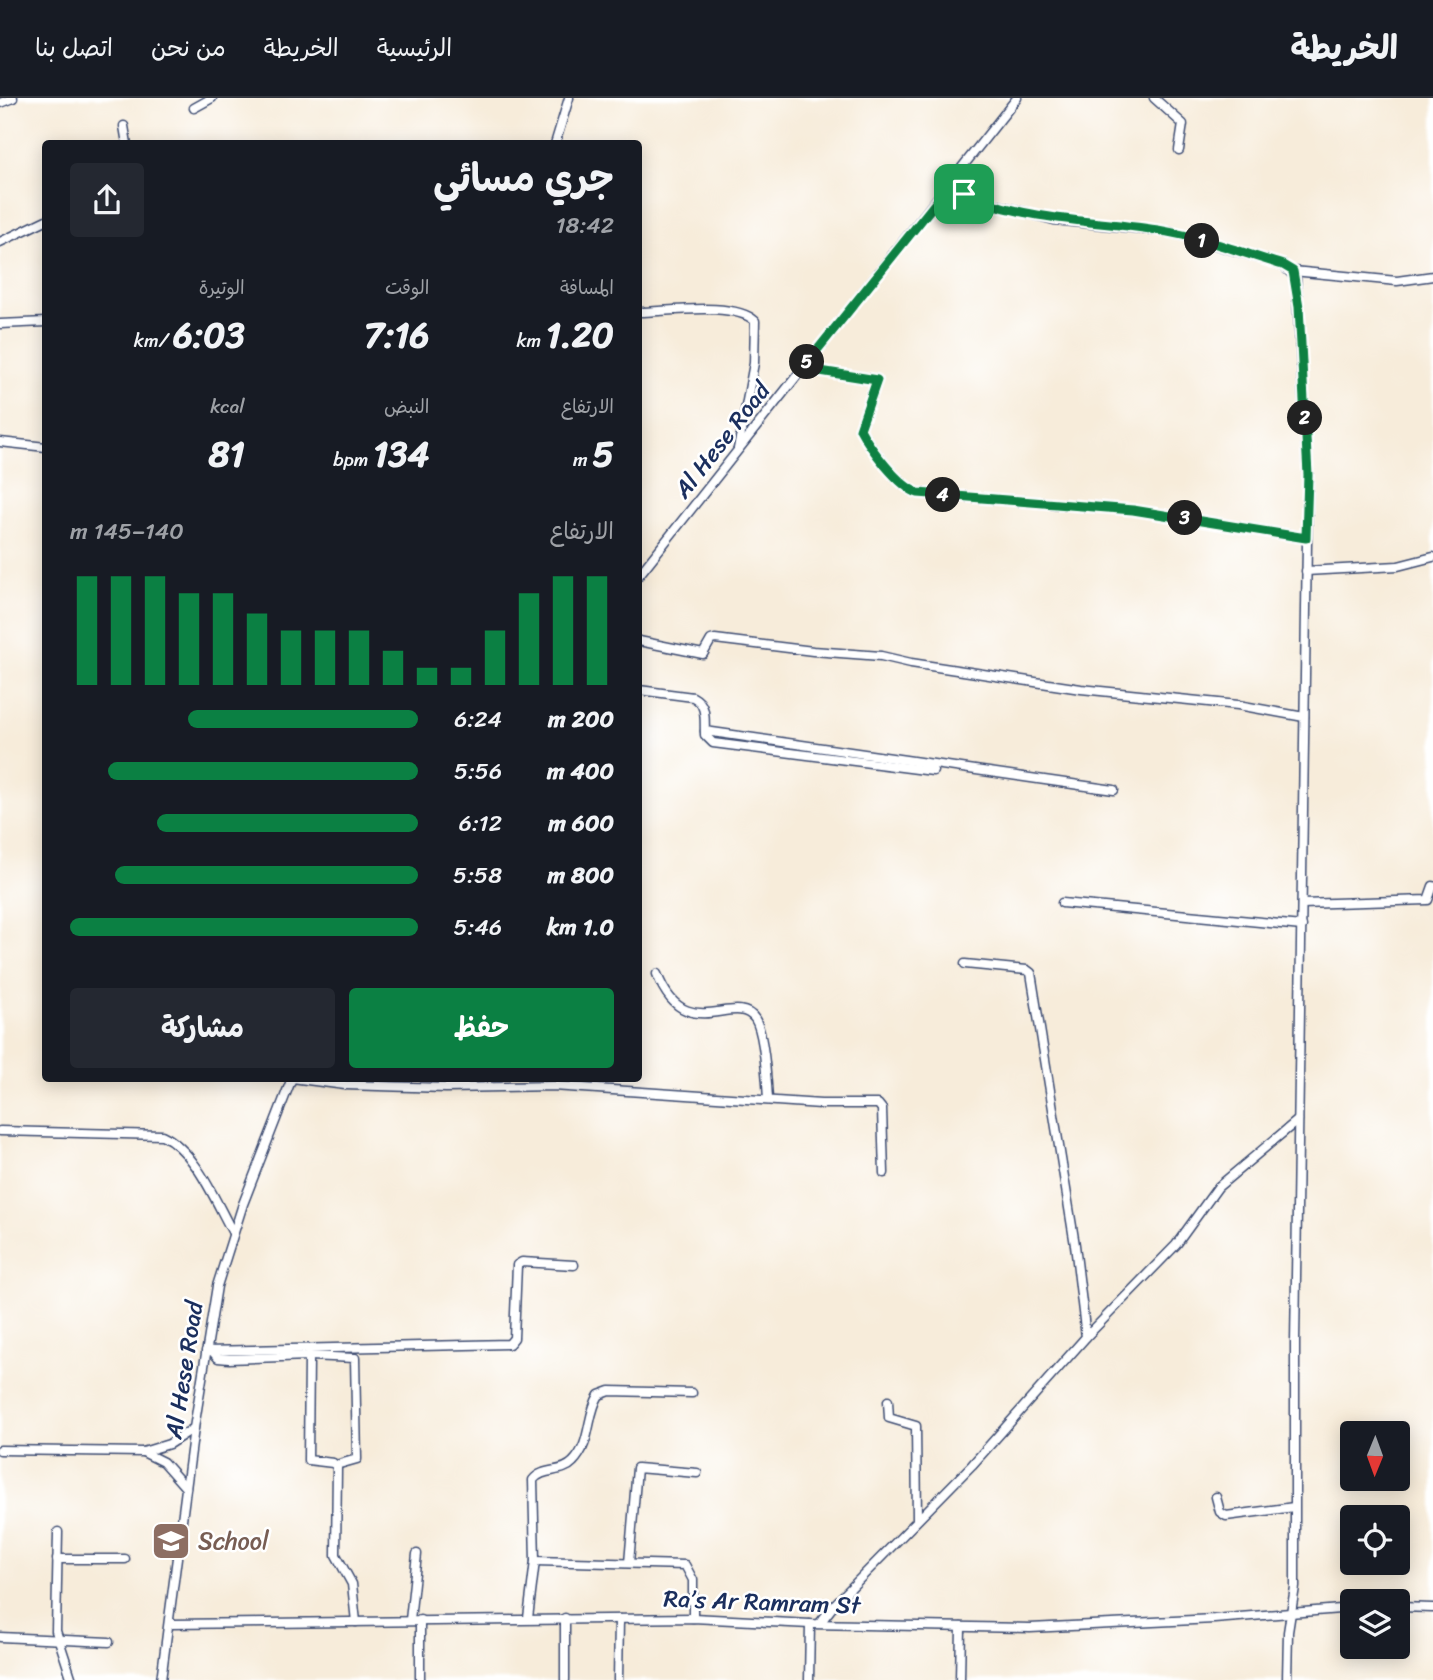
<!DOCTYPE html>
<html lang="ar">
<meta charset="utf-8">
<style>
body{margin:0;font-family:Sriracha,"Playpen Sans Arabic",sans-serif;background:#242831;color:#f1f3f6;direction:rtl;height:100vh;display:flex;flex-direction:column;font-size:26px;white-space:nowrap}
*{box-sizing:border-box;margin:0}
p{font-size:23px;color:#9ea1a6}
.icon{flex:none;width:38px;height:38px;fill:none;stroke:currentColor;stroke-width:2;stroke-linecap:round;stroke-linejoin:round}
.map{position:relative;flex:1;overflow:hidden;direction:ltr}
.side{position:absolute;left:42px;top:42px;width:600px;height:942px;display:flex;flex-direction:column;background:#171b24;border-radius:7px;box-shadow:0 4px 18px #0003;direction:rtl}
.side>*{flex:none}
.needle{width:46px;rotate:181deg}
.tools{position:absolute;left:1340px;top:1323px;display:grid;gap:14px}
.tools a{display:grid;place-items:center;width:70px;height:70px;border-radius:7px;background:#171b24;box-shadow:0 4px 18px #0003;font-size:35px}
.pin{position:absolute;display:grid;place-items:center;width:60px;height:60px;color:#fff;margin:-30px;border-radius:14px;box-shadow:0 4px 10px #0006}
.km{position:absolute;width:35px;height:35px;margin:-18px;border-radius:50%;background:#222;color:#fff;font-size:19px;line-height:35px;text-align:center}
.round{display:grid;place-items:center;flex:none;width:74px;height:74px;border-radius:7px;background:#242831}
.headline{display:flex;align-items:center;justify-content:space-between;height:119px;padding:0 28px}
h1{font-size:38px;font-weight:700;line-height:52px}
.metrics{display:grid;grid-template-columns:repeat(3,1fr);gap:10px;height:119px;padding:7px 28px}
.metrics div{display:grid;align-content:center}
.metrics b{font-size:35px;font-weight:700}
.metrics small{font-size:19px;font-weight:400}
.metrics p{font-size:19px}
.chart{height:196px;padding:14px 28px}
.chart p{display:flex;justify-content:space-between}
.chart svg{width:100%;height:126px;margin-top:7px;stroke:#0b8043;stroke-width:6}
.button{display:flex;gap:14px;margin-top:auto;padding:14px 28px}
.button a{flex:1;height:80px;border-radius:7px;background:#0b8043;color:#fff;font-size:28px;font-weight:700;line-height:80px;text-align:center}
.button a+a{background:#242831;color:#f1f3f6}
ul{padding:0 28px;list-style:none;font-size:23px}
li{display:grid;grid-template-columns:112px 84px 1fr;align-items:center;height:52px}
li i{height:18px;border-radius:9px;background:#0b8043}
header{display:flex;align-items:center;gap:42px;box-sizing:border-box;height:98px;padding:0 35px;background:#171b24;border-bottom:2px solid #363941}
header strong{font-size:33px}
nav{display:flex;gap:38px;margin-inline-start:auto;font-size:24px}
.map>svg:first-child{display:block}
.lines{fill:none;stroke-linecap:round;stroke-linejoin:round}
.minor-casing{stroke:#3c4b71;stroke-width:11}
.minor{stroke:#fff;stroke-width:8}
.route-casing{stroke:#fff;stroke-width:14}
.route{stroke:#0b8043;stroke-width:9}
.labels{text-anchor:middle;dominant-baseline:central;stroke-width:5;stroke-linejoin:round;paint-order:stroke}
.street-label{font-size:24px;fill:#1b2f5e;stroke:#fff}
.education-label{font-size:24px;fill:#785e54;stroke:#fff;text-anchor:start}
</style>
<header>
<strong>الخريطة</strong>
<nav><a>الرئيسية</a><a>الخريطة</a><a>من نحن</a><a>اتصل بنا</a></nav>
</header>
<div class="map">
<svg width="1433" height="1582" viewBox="0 0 1433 1582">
<rect width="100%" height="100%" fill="#fff"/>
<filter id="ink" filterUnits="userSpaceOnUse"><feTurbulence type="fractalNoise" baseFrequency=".0143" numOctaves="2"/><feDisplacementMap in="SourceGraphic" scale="14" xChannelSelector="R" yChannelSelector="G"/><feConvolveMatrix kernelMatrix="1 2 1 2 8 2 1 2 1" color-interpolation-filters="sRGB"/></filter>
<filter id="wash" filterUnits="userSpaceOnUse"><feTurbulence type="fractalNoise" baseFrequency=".00686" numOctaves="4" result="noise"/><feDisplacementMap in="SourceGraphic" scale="28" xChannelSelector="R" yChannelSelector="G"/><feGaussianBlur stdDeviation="1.57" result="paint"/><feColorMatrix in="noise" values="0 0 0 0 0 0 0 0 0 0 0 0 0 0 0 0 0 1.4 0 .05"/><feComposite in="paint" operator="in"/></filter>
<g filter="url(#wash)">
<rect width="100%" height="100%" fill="#f7ecda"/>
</g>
<g filter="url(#ink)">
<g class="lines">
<g class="minor-casing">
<g id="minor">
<polyline points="1154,0 1183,26 1179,52"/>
<polyline points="0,5 13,0"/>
<polyline points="194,10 212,0"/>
<polyline points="124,28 127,46"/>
<polyline points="555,46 569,0"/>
<polyline points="949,87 975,101 1054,122 1164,133 1193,140 1283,167 1296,180 1308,377 1295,1245 1295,1489 1288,1534 1287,1582"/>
<polyline points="0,144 46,122"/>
<polyline points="1293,173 1397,183 1433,178"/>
<path d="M639 214C666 214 734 203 755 223L754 265 738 351"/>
<polyline points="0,226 46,224"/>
<path d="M806 266 820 273 877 282 860 331C871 350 898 388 918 395L1133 412 1306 440"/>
<polyline points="0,344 46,349"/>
<polyline points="1306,473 1398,468 1433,459"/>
<polyline points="639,477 1017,0"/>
<polyline points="639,543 703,556 711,542 715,541 813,553 881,558 911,565 1081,591 1238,607 1304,619"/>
<path d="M639 592 693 599C708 607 704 621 705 637L713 645 933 673"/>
<polyline points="705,633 1114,692"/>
<polyline points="1062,805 1302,828"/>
<polyline points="1302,806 1428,802 1433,788"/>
<path d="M657 876C685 949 735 892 755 921 764 934 767 984 768 1001"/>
<polyline points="292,980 345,987 446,990 553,988 821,1006 878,1006 882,1011 884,1075"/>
<path d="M0 1033 162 1037C196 1053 215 1103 233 1135"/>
<polyline points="1086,1239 1176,1147 1218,1089 1298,1022"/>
<polyline points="206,1253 509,1246 514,1240 517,1167 522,1164 574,1167"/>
<polyline points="212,1253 218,1260 229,1261 309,1258 308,1362 333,1365 337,1369 336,1457 352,1486 356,1524"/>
<polyline points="309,1258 355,1260 357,1361 336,1367"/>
<polyline points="888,1303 889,1320 916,1328 917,1421"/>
<polyline points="0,1352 143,1354 169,1346 194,1330"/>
<polyline points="143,1354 163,1364 186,1390"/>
<polyline points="1216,1399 1220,1414 1226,1418 1294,1409"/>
<polyline points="58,1434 56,1533 72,1582"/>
<polyline points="57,1461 125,1461"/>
<polyline points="535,1463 685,1467 693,1482 693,1520"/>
<polyline points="629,1465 637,1370 697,1375"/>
<polyline points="1398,1509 1433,1510"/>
<path d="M528 1520 535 1463 533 1382C543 1369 562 1376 573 1364 592 1345 586 1318 599 1297L610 1293 692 1295"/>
<polyline points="410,1522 417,1456"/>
<polyline points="420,1522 420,1582"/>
<polyline points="820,1525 834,1507 972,1367 1086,1239 1075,1147 1031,875 1027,872 965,866"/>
<polyline points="170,1526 693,1520 810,1526 1030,1530 1214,1521 1353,1510"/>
<polyline points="0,1539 109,1544"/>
<polyline points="161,1582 194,1330 217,1188 243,1106 292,980"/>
<polyline points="565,1582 565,1520"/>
<polyline points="618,1582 619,1521"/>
<polyline points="809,1582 810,1526"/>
<polyline points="960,1582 961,1529"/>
</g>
</g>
<use href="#minor" class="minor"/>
</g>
</g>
<g class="lines" filter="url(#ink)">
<g class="route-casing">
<path id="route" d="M949 88C1015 124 1091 121 1163 133 1204 140 1243 155 1283 167L1293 173 1299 209 1308 377 1306 440 1133 412 918 395C898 388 870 350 860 331L877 282 820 273 806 266Z"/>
</g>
<use href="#route" class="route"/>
</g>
<defs>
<g id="school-square" transform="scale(2.0125)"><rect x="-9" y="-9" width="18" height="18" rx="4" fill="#8d6e63" stroke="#fff"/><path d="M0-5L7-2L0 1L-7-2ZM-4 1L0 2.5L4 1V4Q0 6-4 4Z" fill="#fff"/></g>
</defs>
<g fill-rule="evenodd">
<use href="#school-square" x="171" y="1443"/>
</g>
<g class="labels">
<g class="street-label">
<text transform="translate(722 342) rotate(-52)">Al Hese Road</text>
<text transform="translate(184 1272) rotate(-81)">Al Hese Road</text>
<text transform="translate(762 1504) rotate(2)">Ra’s Ar Ramram St</text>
</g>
<g class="education-label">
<text x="198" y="1443">School</text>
</g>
</g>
</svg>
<div class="tools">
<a><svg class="needle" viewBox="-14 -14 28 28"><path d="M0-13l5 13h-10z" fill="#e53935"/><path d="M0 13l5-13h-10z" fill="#9ea1a6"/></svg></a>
<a><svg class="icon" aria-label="locate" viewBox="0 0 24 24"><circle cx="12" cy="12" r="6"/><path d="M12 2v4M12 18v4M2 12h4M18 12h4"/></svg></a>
<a><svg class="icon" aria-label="layers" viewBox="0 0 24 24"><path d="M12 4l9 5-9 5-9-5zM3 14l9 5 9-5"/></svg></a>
</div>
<div class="pin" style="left:964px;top:96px;background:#1e9e55"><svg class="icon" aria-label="arrive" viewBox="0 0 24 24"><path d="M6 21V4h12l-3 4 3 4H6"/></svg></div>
<b class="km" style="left:1202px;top:143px">1</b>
<b class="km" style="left:1305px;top:320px">2</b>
<b class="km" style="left:1185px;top:420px">3</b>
<b class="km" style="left:943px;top:397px">4</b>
<b class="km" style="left:807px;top:264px">5</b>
<section class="side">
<div class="headline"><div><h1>جري مسائي</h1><p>18:42</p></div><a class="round"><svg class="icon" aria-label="share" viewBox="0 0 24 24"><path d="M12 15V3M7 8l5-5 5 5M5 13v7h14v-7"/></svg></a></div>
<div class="metrics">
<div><p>المسافة</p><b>1.20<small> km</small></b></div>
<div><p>الوقت</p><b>7:16</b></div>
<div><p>الوتيرة</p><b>6:03<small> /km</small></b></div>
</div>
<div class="metrics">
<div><p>الارتفاع</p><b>5<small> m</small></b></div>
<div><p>النبض</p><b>134<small> bpm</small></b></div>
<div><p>kcal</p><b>81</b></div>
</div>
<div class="chart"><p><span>الارتفاع</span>140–145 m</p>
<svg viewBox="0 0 160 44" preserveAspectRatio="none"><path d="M5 44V6M15 44V6M25 44V6M35 44V12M45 44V12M55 44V19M65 44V25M75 44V25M85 44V25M95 44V32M105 44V38M115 44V38M125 44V25M135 44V12M145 44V6M155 44V6"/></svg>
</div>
<ul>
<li><b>200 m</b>6:24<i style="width:66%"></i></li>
<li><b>400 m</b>5:56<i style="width:89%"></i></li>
<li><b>600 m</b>6:12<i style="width:75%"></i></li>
<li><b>800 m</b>5:58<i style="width:87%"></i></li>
<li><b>1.0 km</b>5:46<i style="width:100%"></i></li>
</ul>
<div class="button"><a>حفظ</a><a>مشاركة</a></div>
</section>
</div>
